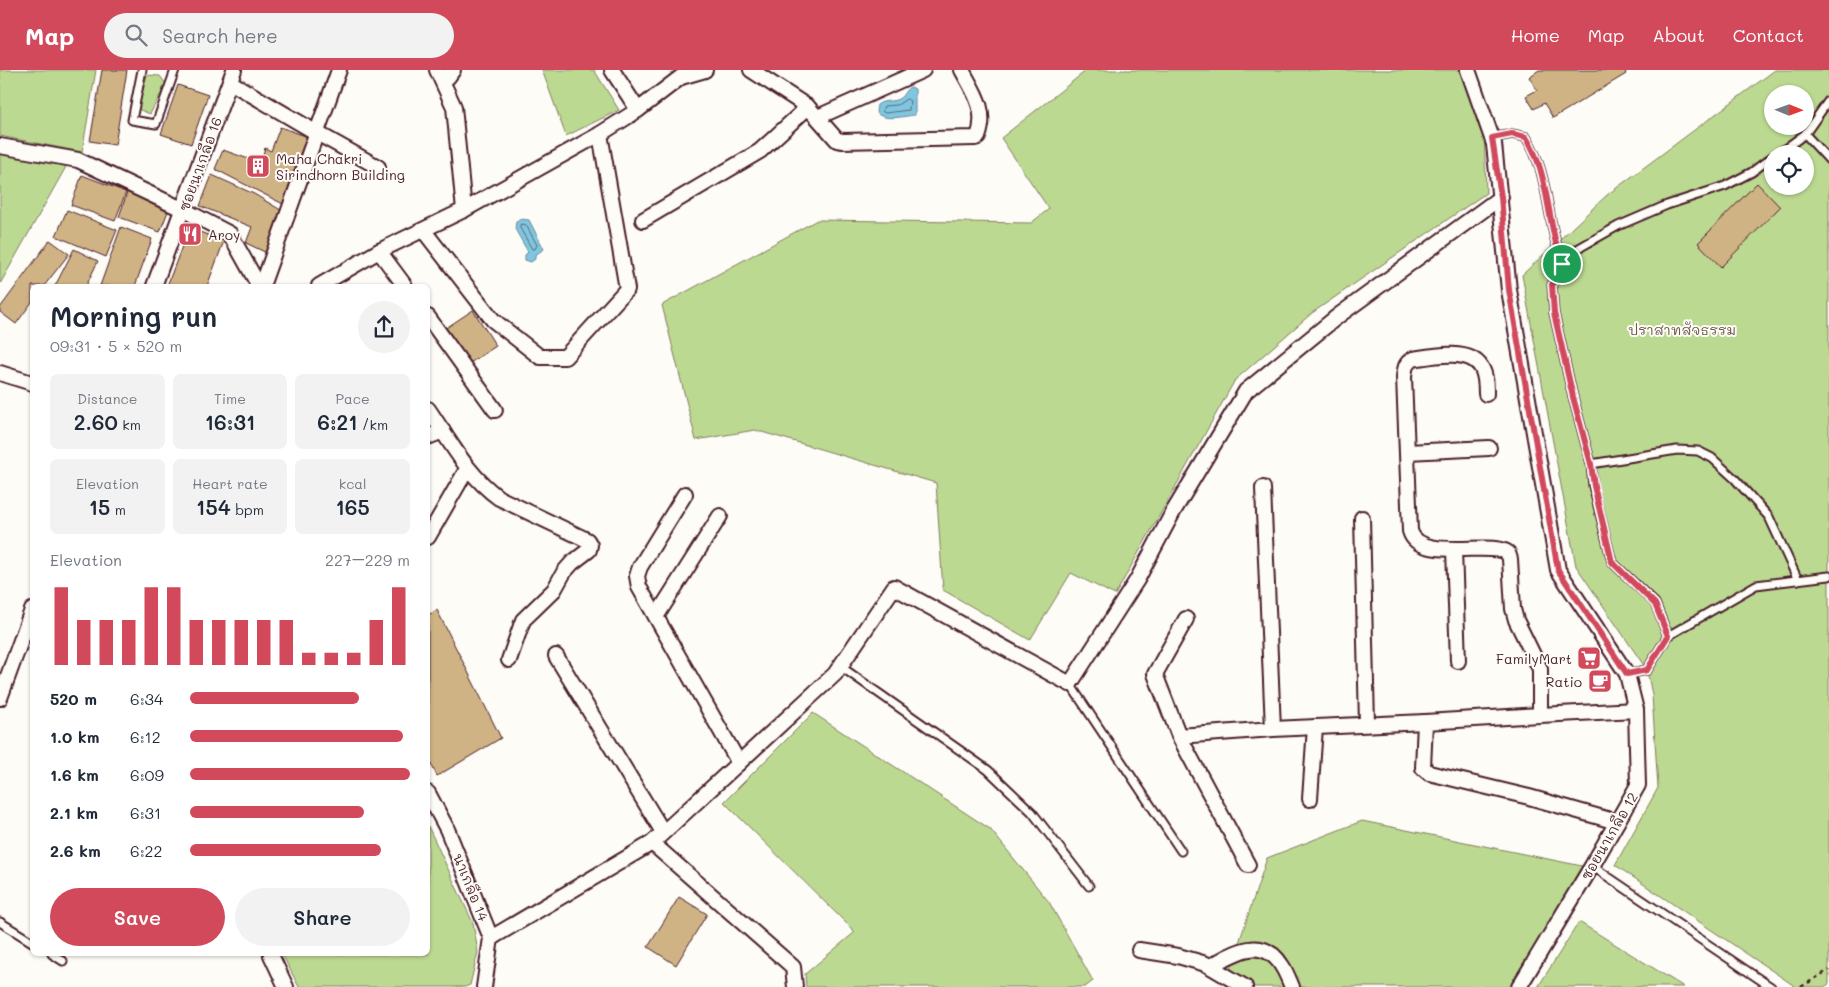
<!DOCTYPE html>
<meta charset="utf-8">
<style>
body{margin:0;font-family:Mali,"Playpen Sans Thai",sans-serif;background:#f2f2f3;color:#1f2937;height:100vh;display:flex;flex-direction:column;font-size:19px;white-space:nowrap}
*{box-sizing:border-box;margin:0}
p{font-size:16px;color:#747a83}
.icon{flex:none;width:28px;height:28px;fill:none;stroke:currentColor;stroke-width:2;stroke-linecap:round;stroke-linejoin:round}
.map{position:relative;flex:1;overflow:hidden}
.sheet{position:absolute;left:30px;top:214px;width:400px;height:672px;display:flex;flex-direction:column;background:#fff;border-radius:8px;box-shadow:0 1px 4px #0004}
.sheet>*{flex:none}
.needle{width:32px;rotate:91deg}
.fabs{position:absolute;left:1764px;top:15px;display:grid;gap:10px}
.fabs a{display:grid;place-items:center;width:50px;height:50px;border-radius:50%;background:#fff;box-shadow:0 1px 4px #0004;font-size:25px}
.pin{position:absolute;display:grid;place-items:center;width:42px;height:42px;color:#fff;margin:-21px;border:2px solid #fff;border-radius:50%;box-shadow:0 1px 5px #0007}
.round{display:grid;place-items:center;flex:none;width:52px;height:52px;border-radius:26px;background:#f2f2f3}
.summary{display:flex;align-items:center;justify-content:space-between;height:85px;padding:0 20px}
h1{font-size:28px;font-weight:600;line-height:38px}
.figures{display:grid;grid-template-columns:repeat(3,1fr);gap:8px;height:85px;padding:5px 20px}
.figures div{display:grid;align-content:center;border-radius:8px;background:#f2f2f3;text-align:center}
.figures b{font-size:21px;font-weight:600}
.figures small{font-size:14px;font-weight:400}
.figures p{font-size:14px}
.chart{height:140px;padding:10px 20px}
.chart p{display:flex;justify-content:space-between}
.chart svg{width:100%;height:90px;margin-top:5px;stroke:#d1495b;stroke-width:6}
.button{display:flex;gap:10px;margin-top:auto;padding:10px 20px}
.button a{flex:1;height:58px;border-radius:30px;background:#d1495b;color:#fff;font-size:20px;font-weight:600;line-height:58px;text-align:center}
.button a+a{background:#f2f2f3;color:#1f2937}
ul{padding:0 20px;list-style:none;font-size:16px}
li{display:grid;grid-template-columns:80px 60px 1fr;align-items:center;height:38px}
li i{height:12px;border-radius:6px;background:#d1495b}
header{display:flex;align-items:center;gap:30px;box-sizing:border-box;height:70px;padding:0 25px;background:#d1495b;color:#fff}
header strong{font-size:24px}
nav{display:flex;gap:28px;margin-inline-start:auto;font-size:18px}
.search{width:350px;height:45px;background:#f2f2f3;display:flex;align-items:center;gap:12px;box-sizing:border-box;padding:0 18px;border-radius:28px;color:#747a83;font-size:19px}
.map>svg:first-child{display:block}
.green{fill:#bcd991;stroke:#837c5e;fill-rule:evenodd}
.water{fill:#7fc7e0;stroke:#6a8498}
.lines{fill:none;stroke-linecap:round;stroke-linejoin:round}
.shore{stroke:#5f6273;stroke-width:1}
.building{fill:#cfb384;stroke:#4a1f2b}
.service-casing{stroke:#4a1f2b;stroke-width:11}
.minor-casing{stroke:#4a1f2b;stroke-width:18}
.path{stroke:#4a1f2b;stroke-width:2.5;stroke-dasharray:4 4;stroke-linecap:butt}
.service{stroke:#fdfcf7;stroke-width:7}
.minor{stroke:#fdfcf7;stroke-width:14}
.route-casing{stroke:#fff;stroke-width:10}
.route{stroke:#d1495b;stroke-width:6}
.labels{text-anchor:middle;dominant-baseline:central;stroke-width:4;stroke-linejoin:round;paint-order:stroke}
.poi-label{font-size:14px;fill:#4a1f2b;stroke:#fdfcf7;text-anchor:start}
.street-label{font-size:14px;fill:#4a1f2b;stroke:#fdfcf7}
.park-label{font-size:14px;fill:#6c574a;stroke:#fdfcf7}
</style>
<header>
<strong>Map</strong>
<div class="search"><svg class="icon" aria-label="search" viewBox="0 0 24 24"><circle cx="10" cy="10" r="6"/><path d="M15 15l6 6"/></svg>Search here</div>
<nav><a>Home</a><a>Map</a><a>About</a><a>Contact</a></nav>
</header>
<div class="map">
<svg width="1829" height="917" viewBox="0 0 1829 917">
<rect width="100%" height="100%" fill="#fdfcf7"/>
<filter id="ink" filterUnits="userSpaceOnUse"><feTurbulence type="fractalNoise" baseFrequency=".02" numOctaves="2"/><feDisplacementMap in="SourceGraphic" scale="10" xChannelSelector="R" yChannelSelector="G"/><feConvolveMatrix kernelMatrix="1 2 1 2 8 2 1 2 1" color-interpolation-filters="sRGB"/></filter>
<g filter="url(#ink)">
<g class="green">
<polygon points="0,0 96,0 82,82 0,66"/>
<polygon points="542,0 594,0 619,40 566,66"/>
<polygon points="1087,0 1461,0 1484,56 1486,123 1312,243 1235,310 1115,525 1071,503 1030,570 943,520 936,413 755,360 696,370 662,235 817,150 1031,153 1049,139 1001,68"/>
<path d="M1775 0H1829V914L1824 917H1796L1615 795 1658 718 1652 625 1647 600 1576 496 1522 205 1607 125ZM1772 24H1805V56H1772ZM1772 84H1805V116H1772Z"/>
<polygon points="147,5 160,6 166,14 150,44 138,39"/>
<polygon points="0,83 67,95 0,214"/>
<polygon points="813,643 990,759 1049,832 1093,911 1085,917 806,917 805,904 855,862 724,732"/>
<polygon points="1362,751 1582,796 1511,917 1245,917 1230,900 1267,788"/>
<polygon points="428,756 473,853 478,882 470,915 465,917 299,917 282,884 428,884"/>
<polygon points="1579,852 1684,917 1538,917"/>
</g>
<g class="water">
<path d="M911 17 915 19V45C904 46 883 52 876 42L877 35C884 29 893 33 900 28 905 24 905 19 911 17Z"/>
<polygon points="521,149 529,150 544,179 535,185 535,189 531,192 525,190 525,185 528,182 515,159 516,152"/>
</g>
<g class="lines">
<g class="shore">
<polygon points="907,29 910,31 909,40 885,43 882,41 884,36 897,35"/>
<polygon points="523,154 526,155 537,175 535,179 532,179 520,158 520,155"/>
</g>
</g>
<g class="building">
<polygon points="102,0 127,0 115,75 90,71"/>
<polygon points="1539,0 1628,0 1625,2 1626,4 1553,48 1544,33 1534,39 1526,26 1537,20 1529,7"/>
<polygon points="178,15 208,25 191,74 161,64"/>
<polygon points="280,57 311,68 285,135 215,99 223,80 260,93 265,78 271,81"/>
<polygon points="82,105 126,122 115,151 71,135"/>
<polygon points="212,105 254,124 284,142 269,184 246,173 252,157 200,136"/>
<polygon points="1757,113 1780,137 1721,197 1698,173"/>
<polygon points="128,120 170,136 160,162 119,147"/>
<polygon points="67,140 117,160 106,187 56,166"/>
<polygon points="121,157 152,169 135,216 100,216"/>
<polygon points="189,158 224,171 207,216 167,216"/>
<polygon points="50,170 69,184 44,216 32,216 32,232 16,254 0,242 0,238"/>
<polygon points="74,179 98,191 86,216 55,216"/>
<polygon points="473,240 496,276 470,293 446,258"/>
<polygon points="437,540 501,668 437,706 428,688 428,545"/>
<polygon points="679,827 707,844 676,895 648,877"/>
</g>
<g class="lines">
<g class="service-casing">
<g id="service">
<polyline points="142,0 132,50 156,54 175,0"/>
<polyline points="1829,30 1805,64 1829,90"/>
<path d="M1492 68 1512 64 1526 67C1544 95 1546 128 1553 160 1555 171 1559 183 1562 194"/>
<polyline points="1778,84 1805,64"/>
<polyline points="1591,394 1677,380 1698,381 1712,388 1735,409 1769,447 1798,510"/>
<polyline points="1668,566 1655,533 1612,492 1593,416 1591,394 1573,327 1554,243 1552,215 1562,194 1579,178 1618,156 1667,135 1725,116 1752,102 1772,87"/>
<polyline points="840,596 988,700 1032,742 1089,816"/>
<polyline points="1627,604 1647,600 1668,566 1756,515 1829,506"/>
<polyline points="1070,614 1181,781"/>
<polyline points="1592,796 1771,917"/>
<polyline points="0,852 32,872"/>
<polyline points="52,884 63,891"/>
</g>
</g>
<g class="minor-casing">
<g id="minor">
<polyline points="437,0 454,37 464,140"/>
<polyline points="612,0 638,40"/>
<path d="M751 0 808 37 837 70 843 71 975 68 978 67C988 41 974 22 962 0"/>
<polyline points="1468,0 1494,74 1509,220 1558,500 1627,604 1636,640 1638,715 1592,796 1519,917"/>
<polyline points="442,10 448,7 453,0"/>
<polyline points="230,12 317,63 378,97"/>
<polyline points="818,47 923,0"/>
<polyline points="0,76 78,90 184,140 230,164 259,216"/>
<polyline points="643,150 760,81 808,37"/>
<polyline points="424,161 493,250 540,287 565,287 627,219 600,64"/>
<polyline points="379,181 405,216"/>
<polyline points="154,216 234,0"/>
<polyline points="262,216 339,0"/>
<polyline points="319,216 379,181 464,140 600,64 638,40 681,7 705,0"/>
<polyline points="428,247 495,340"/>
<polyline points="0,303 32,313"/>
<path d="M1486 324C1486 315 1486 305 1481 297 1469 278 1432 286 1413 289 1405 293 1405 299 1404 307L1410 461C1419 493 1492 470 1508 483L1510 489 1513 539 1516 550 1540 599V645L1425 652 1423 698 1429 703 1529 727 1617 752"/>
<path d="M428 339C450 371 467 405 499 428L587 470 590 475 589 480 572 493 564 502 554 520 523 550 509 590"/>
<polyline points="428,367 443,361"/>
<polyline points="1407,382 1489,378"/>
<polyline points="1263,418 1273,659"/>
<polyline points="685,424 640,497 637,506 639,517 739,693"/>
<polyline points="1362,448 1367,654"/>
<polyline points="428,467 467,399"/>
<polyline points="1454,480 1458,591"/>
<polyline points="656,547 720,446"/>
<polyline points="556,586 663,762"/>
<polyline points="0,628 32,540"/>
<polyline points="1540,645 1636,640"/>
<polyline points="1179,666 1155,604 1186,549"/>
<polyline points="428,723 447,759 491,868 484,917"/>
<polyline points="1310,729 1315,657"/>
<polyline points="652,773 793,897 795,917"/>
<polyline points="1248,795 1179,666 1273,659 1425,652"/>
<polyline points="491,868 652,773 835,604 894,517 1070,614 1137,510 1173,442 1246,321 1338,246 1501,127"/>
<polyline points="1139,880 1178,886 1206,894 1245,917"/>
<polyline points="271,885 286,917"/>
<path d="M1211 896C1235 882 1263 865 1282 896 1286 902 1289 910 1292 917"/>
</g>
</g>
<polyline class="path" points="1801,917 1829,900"/>
<use href="#service" class="service"/>
<use href="#minor" class="minor"/>
</g>
</g>
<g class="lines" filter="url(#ink)">
<g class="route-casing">
<path id="route" d="M1512 64 1526 67C1544 95 1546 128 1553 160 1555 172 1559 183 1562 194L1552 215 1554 243 1573 327 1591 394 1594 416 1612 492 1655 534 1668 566 1647 600 1627 604 1558 500 1509 220 1501 127 1492 68Z"/>
</g>
<use href="#route" class="route"/>
</g>
<defs>
<g id="building-square" transform="scale(1.25)"><rect x="-9" y="-9" width="18" height="18" rx="4" fill="#d1495b" stroke="#fdfcf7"/><path d="M-4-6H4V6H1V3H-1V6H-4ZM-2.5-4.3h1.7v1.8h-1.7ZM.8-4.3h1.7v1.8H.8ZM-2.5-1h1.7V.8h-1.7ZM.8-1h1.7V.8H.8Z" fill="#fff"/></g>
<g id="restaurant-square" transform="scale(1.25)"><rect x="-9" y="-9" width="18" height="18" rx="4" fill="#d1495b" stroke="#fdfcf7"/><path d="M-5-6h1v4h1v-4h1v4h1v-4h1v5L-1.5 .5V6h-2V.5L-5-1ZM5-6V6H3V1.5H1.5Q1.5-4 5-6Z" fill="#fff"/></g>
<g id="supermarket-square" transform="scale(1.25)"><rect x="-9" y="-9" width="18" height="18" rx="4" fill="#d1495b" stroke="#fdfcf7"/><path d="M-6-5.5h2.5l.6 2H6L4.5 2H-2.5L-4.4-4H-6ZM-1.5 3.2a1.3 1.3 0 1 0 .1 0ZM3 3.2a1.3 1.3 0 1 0 .1 0Z" fill="#fff"/></g>
<g id="cafe-square" transform="scale(1.25)"><rect x="-9" y="-9" width="18" height="18" rx="4" fill="#d1495b" stroke="#fdfcf7"/><path d="M-5.5-4.5H6V0H3Q3 3.5 0 3.5H-2.5Q-5.5 3.5-5.5 0ZM3-3.2v2h1.7v-2ZM-6 4.5H4V6H-6Z" fill="#fff"/></g>
</defs>
<g fill-rule="evenodd">
<use href="#building-square" x="258" y="96"/>
<use href="#restaurant-square" x="190" y="164"/>
<use href="#supermarket-square" x="1589" y="588"/>
<use href="#cafe-square" x="1600" y="611"/>
</g>
<g class="labels">
<g class="poi-label">
<text x="276" y="88">Maha Chakri<tspan x="276" dy="16">Sirindhorn Building</tspan></text>
<text x="208" y="164">Aroy</text>
<text x="1572" y="588" text-anchor="end">FamilyMart</text>
<text x="1582" y="611" text-anchor="end">Ratio</text>
</g>
<g class="street-label">
<text transform="translate(200 94) rotate(-70)">ซอยนาเกลือ 16</text>
<text transform="translate(1609 766) rotate(-60)">ซอยนาเกลือ 12</text>
<text transform="translate(471 817) rotate(68)">นาเกลือ 14</text>
</g>
<g class="park-label">
<text x="1682" y="259">ปราสาทสัจธรรม</text>
</g>
</g>
</svg>
<div class="fabs">
<a><svg class="needle" viewBox="-14 -14 28 28"><path d="M0-13l5 13h-10z" fill="#e53935"/><path d="M0 13l5-13h-10z" fill="#747a83"/></svg></a>
<a><svg class="icon" aria-label="locate" viewBox="0 0 24 24"><circle cx="12" cy="12" r="6"/><path d="M12 2v4M12 18v4M2 12h4M18 12h4"/></svg></a>
</div>
<div class="pin" style="left:1562px;top:194px;background:#1e9e55"><svg class="icon" aria-label="arrive" viewBox="0 0 24 24"><path d="M6 21V4h12l-3 4 3 4H6"/></svg></div>
<section class="sheet">
<div class="summary"><div><h1>Morning run</h1><p>09:31 · 5 × 520 m</p></div><a class="round"><svg class="icon" aria-label="share" viewBox="0 0 24 24"><path d="M12 15V3M7 8l5-5 5 5M5 13v7h14v-7"/></svg></a></div>
<div class="figures">
<div><p>Distance</p><b>2.60<small> km</small></b></div>
<div><p>Time</p><b>16:31</b></div>
<div><p>Pace</p><b>6:21<small> /km</small></b></div>
</div>
<div class="figures">
<div><p>Elevation</p><b>15<small> m</small></b></div>
<div><p>Heart rate</p><b>154<small> bpm</small></b></div>
<div><p>kcal</p><b>165</b></div>
</div>
<div class="chart"><p><span>Elevation</span>227–229 m</p>
<svg viewBox="0 0 160 44" preserveAspectRatio="none"><path d="M5 44V6M15 44V22M25 44V22M35 44V22M45 44V6M55 44V6M65 44V22M75 44V22M85 44V22M95 44V22M105 44V22M115 44V38M125 44V38M135 44V38M145 44V22M155 44V6"/></svg>
</div>
<ul>
<li><b>520 m</b>6:34<i style="width:77%"></i></li>
<li><b>1.0 km</b>6:12<i style="width:97%"></i></li>
<li><b>1.6 km</b>6:09<i style="width:100%"></i></li>
<li><b>2.1 km</b>6:31<i style="width:79%"></i></li>
<li><b>2.6 km</b>6:22<i style="width:87%"></i></li>
</ul>
<div class="button"><a>Save</a><a>Share</a></div>
</section>
</div>
